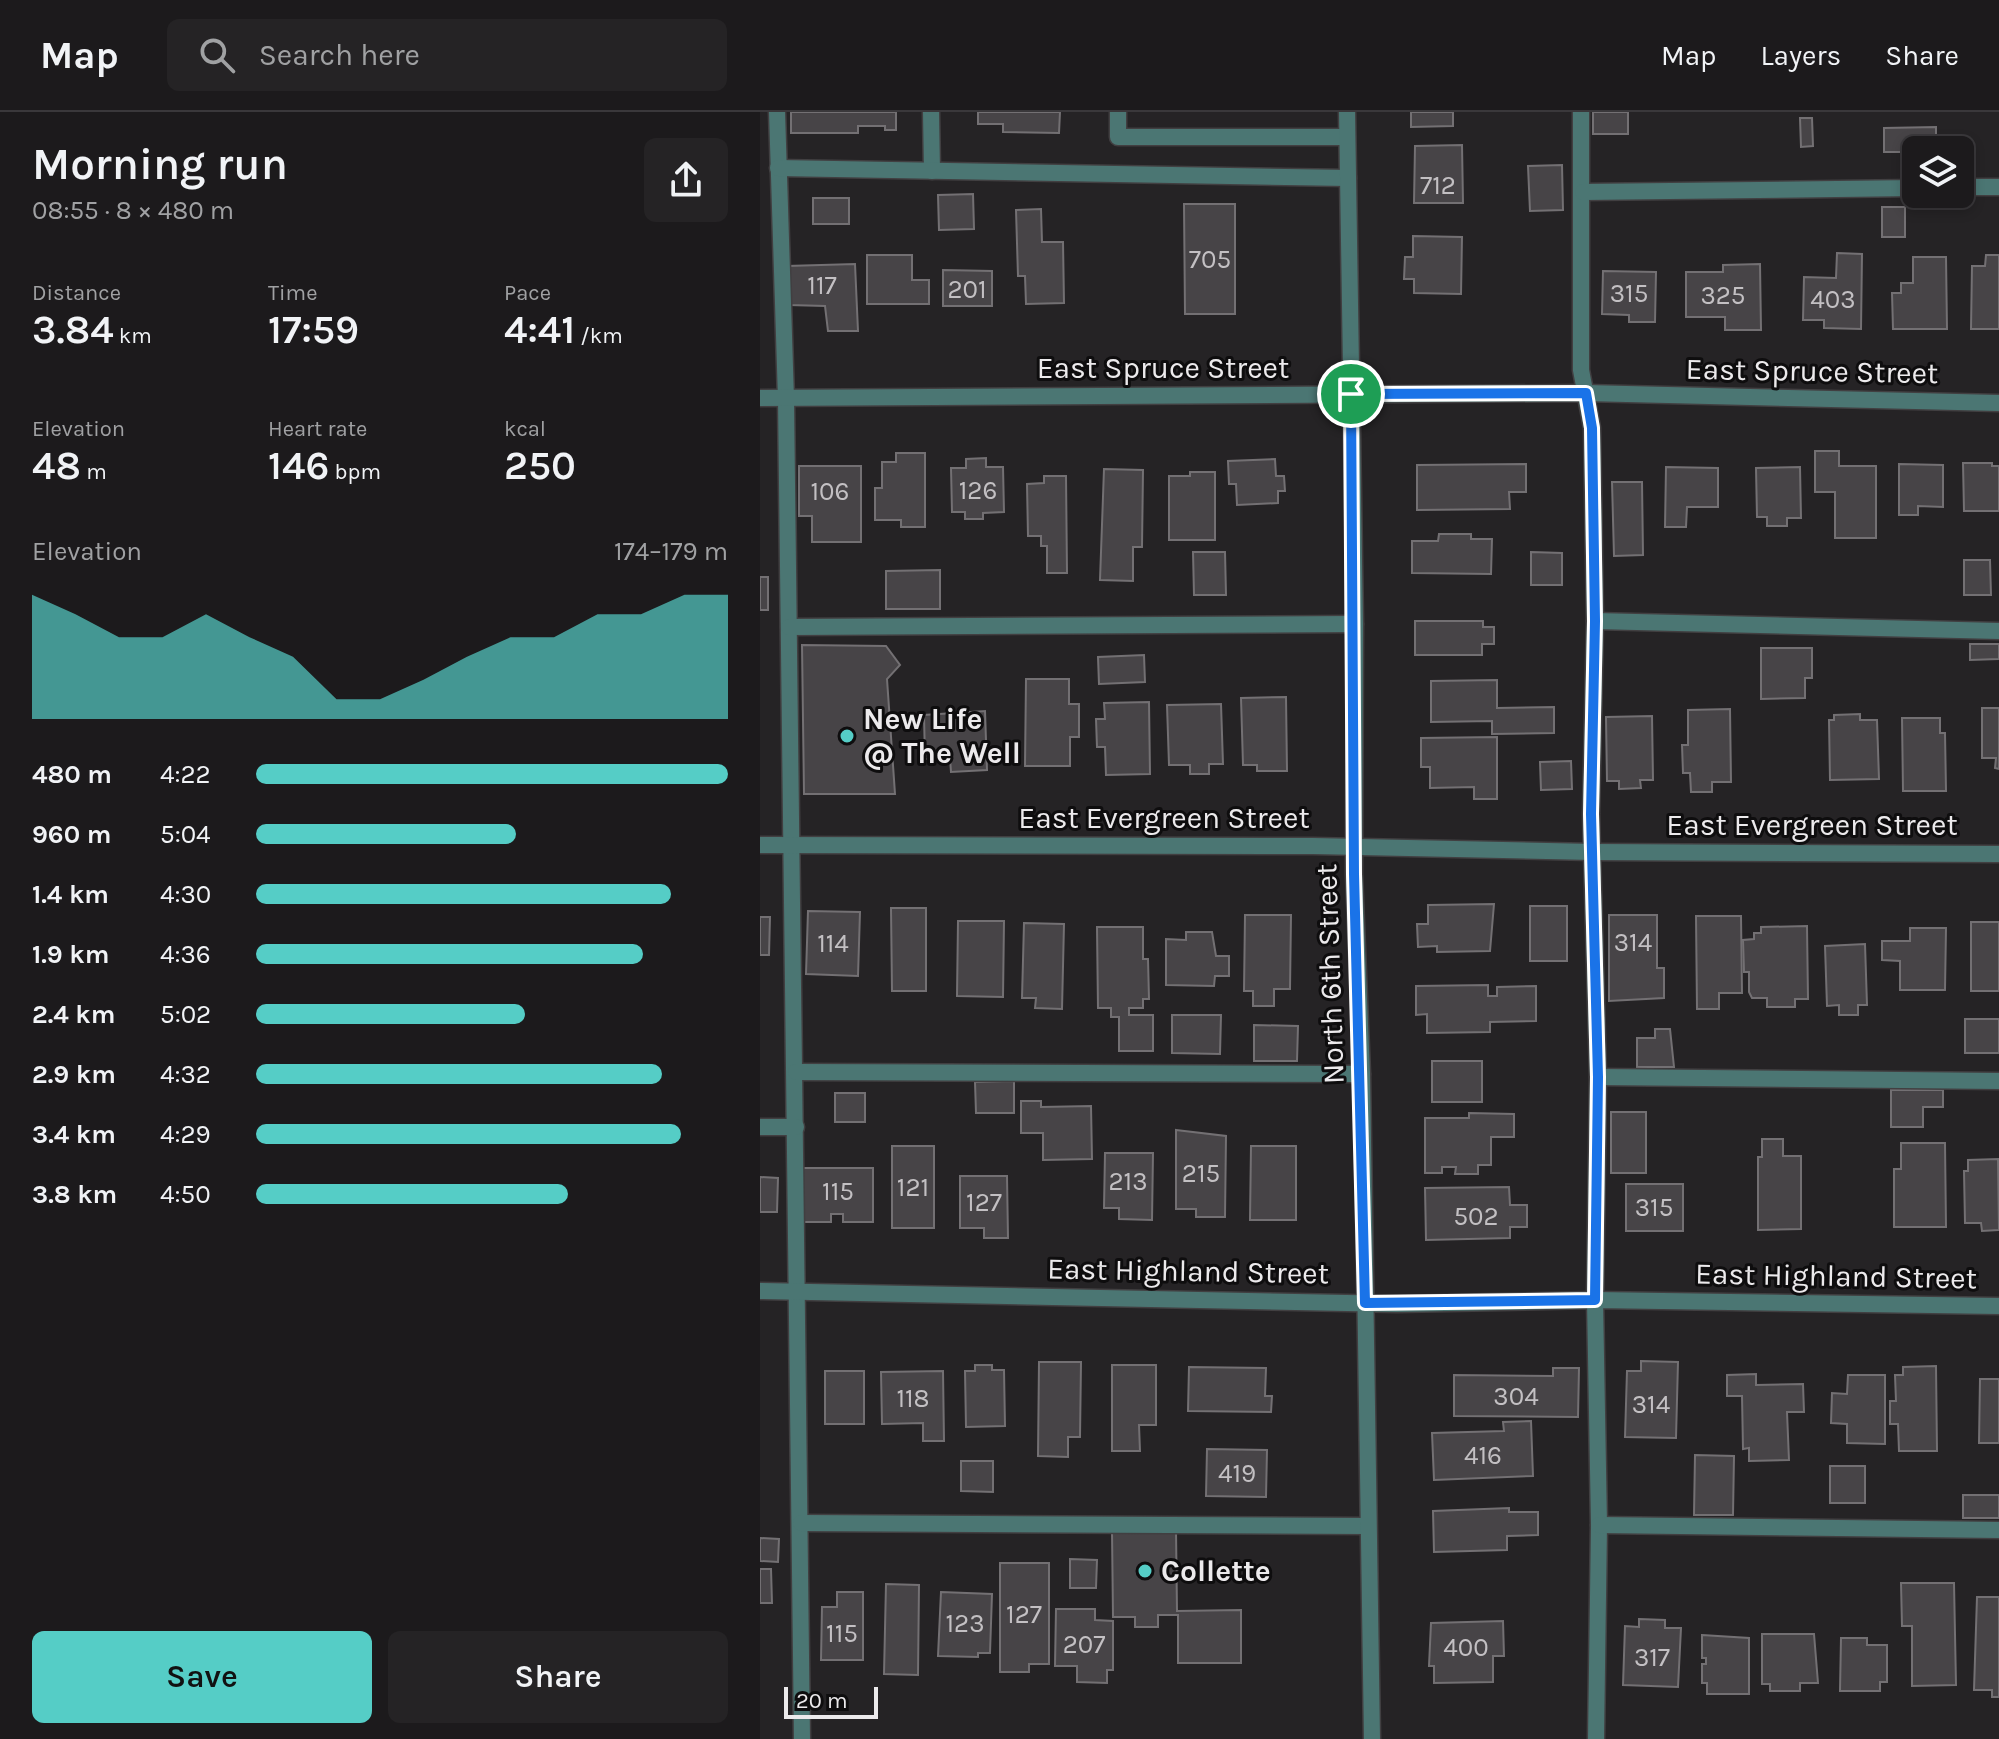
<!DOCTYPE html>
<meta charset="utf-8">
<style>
body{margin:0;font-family:Karla,sans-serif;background:#252325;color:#f1f3f6;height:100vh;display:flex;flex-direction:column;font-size:30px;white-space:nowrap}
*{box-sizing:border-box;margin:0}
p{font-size:26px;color:#a0a1a3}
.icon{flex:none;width:44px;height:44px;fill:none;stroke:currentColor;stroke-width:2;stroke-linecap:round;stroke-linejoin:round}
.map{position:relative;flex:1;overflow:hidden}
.drawer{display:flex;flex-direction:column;background:#1c1a1c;width:760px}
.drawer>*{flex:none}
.fabs{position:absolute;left:1142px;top:24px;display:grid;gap:16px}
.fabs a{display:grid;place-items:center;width:72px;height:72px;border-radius:12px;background:#1c1a1c;box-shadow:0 4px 12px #0003,0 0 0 2px #3a383b;font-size:40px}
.scale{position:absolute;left:24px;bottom:20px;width:94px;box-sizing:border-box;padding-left:8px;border:4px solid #eceaec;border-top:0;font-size:22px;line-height:28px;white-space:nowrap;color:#eceaec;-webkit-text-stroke:6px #0e0d0e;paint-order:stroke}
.pin{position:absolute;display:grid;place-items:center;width:68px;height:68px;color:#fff;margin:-34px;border:4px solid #fff;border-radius:50%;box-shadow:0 2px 8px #0007}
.round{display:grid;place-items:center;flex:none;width:84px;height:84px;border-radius:12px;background:#252325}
.summary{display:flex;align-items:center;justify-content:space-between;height:136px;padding:0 32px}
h1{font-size:44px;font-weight:600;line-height:60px}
.figures{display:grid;grid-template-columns:repeat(3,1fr);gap:12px;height:136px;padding:8px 32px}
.figures div{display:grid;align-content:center}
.figures b{font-size:40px;font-weight:600}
.figures small{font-size:22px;font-weight:400}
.figures p{font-size:22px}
.chart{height:224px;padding:16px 32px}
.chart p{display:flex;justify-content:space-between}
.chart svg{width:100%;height:144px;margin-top:8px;fill:#55cdc6;opacity:.7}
.button{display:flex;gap:16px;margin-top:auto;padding:16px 32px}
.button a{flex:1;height:92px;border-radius:12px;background:#55cdc6;color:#111;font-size:32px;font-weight:600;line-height:92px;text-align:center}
.button a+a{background:#252325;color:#f1f3f6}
ul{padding:0 32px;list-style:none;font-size:26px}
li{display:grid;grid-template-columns:128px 96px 1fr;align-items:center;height:60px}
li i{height:20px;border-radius:10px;background:#55cdc6}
header{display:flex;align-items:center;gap:48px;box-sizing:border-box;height:112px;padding:0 40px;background:#1c1a1c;border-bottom:2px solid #3a383b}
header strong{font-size:38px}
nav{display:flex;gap:44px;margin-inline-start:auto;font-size:28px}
.search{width:560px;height:72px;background:#252325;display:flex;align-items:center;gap:20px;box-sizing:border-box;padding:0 28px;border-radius:12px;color:#a0a1a3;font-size:30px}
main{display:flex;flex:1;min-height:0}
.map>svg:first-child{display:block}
.building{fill:#474447;stroke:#737073;stroke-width:2}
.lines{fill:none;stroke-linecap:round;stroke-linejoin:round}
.service-casing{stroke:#413f41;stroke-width:19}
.minor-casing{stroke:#413f41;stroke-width:19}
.service{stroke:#4b7673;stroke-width:16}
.minor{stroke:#4b7673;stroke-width:16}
.route-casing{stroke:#fff;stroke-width:16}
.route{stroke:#1a73e8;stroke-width:10}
.poi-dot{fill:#55cdc6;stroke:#0e0d0e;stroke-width:3}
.labels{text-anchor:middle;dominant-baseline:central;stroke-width:6;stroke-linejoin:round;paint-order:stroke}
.number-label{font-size:26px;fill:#c3c0c3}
.street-label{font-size:30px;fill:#eceaec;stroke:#0e0d0e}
.poi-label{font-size:30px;font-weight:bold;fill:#eceaec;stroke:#0e0d0e;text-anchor:start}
</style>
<header>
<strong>Map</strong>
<div class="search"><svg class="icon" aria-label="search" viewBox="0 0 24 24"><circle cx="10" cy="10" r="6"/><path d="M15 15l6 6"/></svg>Search here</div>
<nav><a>Map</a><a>Layers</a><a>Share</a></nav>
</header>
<main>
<section class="drawer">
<div class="summary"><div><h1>Morning run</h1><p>08:55 · 8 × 480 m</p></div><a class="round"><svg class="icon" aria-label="share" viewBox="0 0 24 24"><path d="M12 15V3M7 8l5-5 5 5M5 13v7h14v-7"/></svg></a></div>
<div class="figures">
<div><p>Distance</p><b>3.84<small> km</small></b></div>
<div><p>Time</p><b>17:59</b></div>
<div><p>Pace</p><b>4:41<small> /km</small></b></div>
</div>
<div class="figures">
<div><p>Elevation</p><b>48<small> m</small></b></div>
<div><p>Heart rate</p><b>146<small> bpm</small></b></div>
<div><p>kcal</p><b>250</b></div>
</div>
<div class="chart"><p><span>Elevation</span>174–179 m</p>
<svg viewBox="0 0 160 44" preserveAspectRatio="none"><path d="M0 44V6L10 12L20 19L30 19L40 12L50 19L60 25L70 38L80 38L90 32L100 25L110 19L120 19L130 12L140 12L150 6L160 6V44z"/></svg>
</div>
<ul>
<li><b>480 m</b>4:22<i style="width:100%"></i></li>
<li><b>960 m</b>5:04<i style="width:55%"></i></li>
<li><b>1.4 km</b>4:30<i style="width:88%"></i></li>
<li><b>1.9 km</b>4:36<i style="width:82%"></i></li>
<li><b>2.4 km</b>5:02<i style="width:57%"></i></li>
<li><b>2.9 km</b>4:32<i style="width:86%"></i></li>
<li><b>3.4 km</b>4:29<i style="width:90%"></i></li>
<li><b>3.8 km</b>4:50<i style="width:66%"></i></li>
</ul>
<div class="button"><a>Save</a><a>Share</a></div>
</section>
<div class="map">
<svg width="1239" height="1627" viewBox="0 0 1239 1627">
<rect width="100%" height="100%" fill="#252325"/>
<g class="building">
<polygon points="31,0 136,0 136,18 125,18 125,14 98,14 98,21 31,21"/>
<polygon points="218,0 300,0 299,21 243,20 243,12 218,12"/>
<polygon points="651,0 693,0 693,14 651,15"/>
<rect x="833" y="0" width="35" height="22"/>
<polygon points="1040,6 1052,6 1053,34 1041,35"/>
<polygon points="1176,15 1176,38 1156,38 1156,49 1141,50 1141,40 1124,40 1124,16"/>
<polygon points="702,33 703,91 654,91 655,34"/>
<polygon points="802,53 803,98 770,99 768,54"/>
<polygon points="213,82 214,117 179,118 178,83"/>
<rect x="53" y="86" width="36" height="26"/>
<polygon points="424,92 475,92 475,202 425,202"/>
<rect x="1122" y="95" width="23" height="30"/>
<polygon points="281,97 282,130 303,130 304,191 266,192 265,164 258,164 256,98"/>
<polygon points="653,124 702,125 701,182 654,181 654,167 644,167 645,145 653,145"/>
<polygon points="1077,141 1102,142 1101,217 1064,216 1064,208 1043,208 1044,165 1076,166"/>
<polygon points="107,143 152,143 152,168 169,168 169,192 107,192"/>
<polygon points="1226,143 1239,143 1239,217 1211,217 1212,154 1225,154"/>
<polygon points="1153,145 1186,145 1187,217 1133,217 1132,181 1141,181 1141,171 1153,171"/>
<polygon points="95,152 98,219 68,219 65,194 29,193 27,154"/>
<polygon points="1000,152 1001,218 965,218 965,205 926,205 926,160 963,160 963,153"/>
<polygon points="183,158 232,159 232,194 183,194"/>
<polygon points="843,159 896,160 895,210 869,210 869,203 842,202"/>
<polygon points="1055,339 1079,339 1079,354 1116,354 1116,426 1075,426 1075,380 1055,380"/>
<polygon points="136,341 165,341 165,415 141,415 141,408 115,408 115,376 122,376 122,350 136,350"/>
<polygon points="226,346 226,355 243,355 244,400 223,401 223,407 205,407 205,400 192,400 191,356 206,356 206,347"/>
<polygon points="515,347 516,364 524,364 525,379 518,379 518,391 477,393 476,372 469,372 468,349"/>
<polygon points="1203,351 1232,351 1232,354 1239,354 1239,399 1204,399"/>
<polygon points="766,352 766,380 749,380 750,397 657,398 657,353"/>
<polygon points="1139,352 1183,353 1183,395 1158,394 1158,403 1139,403"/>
<polygon points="39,354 101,354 101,430 52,430 52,404 39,404"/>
<polygon points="906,355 958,356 958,395 927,395 926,415 905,415"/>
<polygon points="1040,355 1041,406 1027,406 1027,414 1007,414 1007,405 997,405 996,356"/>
<polygon points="344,357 383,358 382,435 373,435 373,469 340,468"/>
<polygon points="430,360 455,360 455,428 409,428 409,364 430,364"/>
<polygon points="284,364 306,364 307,461 287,461 287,434 281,434 281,424 268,424 267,372 284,371"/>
<polygon points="852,370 882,370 883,443 854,444"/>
<polygon points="679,422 711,422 711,427 732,427 731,462 652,461 652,429 678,429"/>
<polygon points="433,440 465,440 466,483 434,483"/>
<polygon points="771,440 802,441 802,473 771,473"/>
<polygon points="1204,448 1230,448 1231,483 1204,483"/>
<polygon points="180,458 180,497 126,497 126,459"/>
<rect x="0" y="465" width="8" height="33"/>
<polygon points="655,509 723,509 723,515 734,515 734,532 722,532 722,543 655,543"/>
<polygon points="1210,532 1239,532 1239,547 1210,548"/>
<polygon points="42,533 126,534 140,553 127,567 135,682 44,682"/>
<polygon points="1001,536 1052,536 1052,566 1045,566 1045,586 1001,587"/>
<polygon points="384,543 385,570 339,572 338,545"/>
<polygon points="266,567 309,567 309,592 319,592 319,625 310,625 310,654 265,654"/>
<polygon points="737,568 737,596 794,595 794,621 732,622 732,609 671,610 671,569"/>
<polygon points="526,585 527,659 497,659 497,653 483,653 481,586"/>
<polygon points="389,590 390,662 346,663 345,635 337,635 336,607 345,607 344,591"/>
<polygon points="461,592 463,652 449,652 449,662 430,662 430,653 409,653 407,593"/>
<polygon points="1222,596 1239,596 1239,657 1235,656 1236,646 1222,646"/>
<polygon points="970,597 971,670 952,670 952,680 931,680 930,661 923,661 922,633 928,633 928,598"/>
<polygon points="225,599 227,658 191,660 190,646 165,647 164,603"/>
<polygon points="1100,602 1100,608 1117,608 1119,667 1070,668 1069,608 1074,608 1074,603"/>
<polygon points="892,604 893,668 880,668 881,676 859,677 859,669 847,669 846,605"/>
<polygon points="1142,606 1180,606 1180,621 1185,621 1186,679 1143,679"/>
<polygon points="737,625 737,687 714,687 714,675 670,676 670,655 661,655 661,626"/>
<polygon points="811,649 812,677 781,678 780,650"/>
<polygon points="734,792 730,839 677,840 677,834 658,835 657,812 668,812 668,793"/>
<rect x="770" y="794" width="37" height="55"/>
<polygon points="131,796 166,796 166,879 132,879"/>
<polygon points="48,799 100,800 98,864 46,862"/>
<polygon points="485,803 531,803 530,877 514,877 514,894 493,894 493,879 484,879"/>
<polygon points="849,803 897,803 897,856 904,856 904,886 849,889"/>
<polygon points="936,804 981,804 982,881 959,881 959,897 937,897"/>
<polygon points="0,805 10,805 9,843 0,843"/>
<polygon points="198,809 244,809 243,885 197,884"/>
<rect x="1211" y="810" width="28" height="69"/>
<polygon points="264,811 304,812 302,897 275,896 276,886 262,886"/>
<polygon points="1047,814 1048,887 1035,887 1035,895 1007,895 1007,886 992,886 989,880 989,860 984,860 983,828 994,827 994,821 1001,821 1001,815"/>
<polygon points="337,815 383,815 383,847 388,847 389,887 383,887 383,896 369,896 369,903 393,903 393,939 359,939 359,905 351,905 351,896 338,896"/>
<polygon points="1150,816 1186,816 1185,878 1140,878 1140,849 1122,848 1122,829 1150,829"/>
<polygon points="426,820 452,820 456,844 469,844 469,864 455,864 454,874 406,873 406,827 426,828"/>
<polygon points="1105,832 1107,893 1098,893 1098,903 1079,903 1079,893 1067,894 1065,834"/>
<polygon points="728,873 728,884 737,884 737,875 776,874 776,909 730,910 730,920 667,921 667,902 656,903 656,874"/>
<polygon points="412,903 461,903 460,942 412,941"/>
<rect x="1205" y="907" width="34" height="34"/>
<polygon points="494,913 538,914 537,949 494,949"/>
<polygon points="895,917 910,917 914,955 877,955 877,926 895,926"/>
<rect x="672" y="949" width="50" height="41"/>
<polygon points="254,969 254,1001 216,1001 215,970"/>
<polygon points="1131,978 1183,978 1183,995 1163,995 1163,1015 1131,1015"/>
<rect x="75" y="981" width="30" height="29"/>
<polygon points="261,989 281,989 281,995 331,994 332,1047 283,1048 283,1021 261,1021"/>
<rect x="851" y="1000" width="35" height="61"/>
<polygon points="709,1001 754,1002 754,1025 731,1025 731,1053 718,1053 718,1062 695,1062 696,1055 682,1055 682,1061 665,1061 665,1006 709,1006"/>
<polygon points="416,1018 466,1024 465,1105 436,1105 436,1097 416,1097"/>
<polygon points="1002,1027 1023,1027 1023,1044 1041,1044 1041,1117 998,1118 998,1045 1002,1045"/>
<polygon points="1141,1031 1185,1031 1186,1115 1134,1115 1134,1057 1141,1057"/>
<rect x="132" y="1034" width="42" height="82"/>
<polygon points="491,1034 536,1034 536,1108 490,1108"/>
<polygon points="345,1041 393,1041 392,1108 359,1107 359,1096 344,1096"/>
<polygon points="1238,1047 1239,1118 1222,1119 1221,1111 1205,1111 1204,1059 1208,1059 1208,1048"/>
<polygon points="43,1056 113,1056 113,1110 83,1110 83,1102 71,1102 71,1110 43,1110"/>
<polygon points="200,1064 247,1064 248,1126 224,1126 224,1116 200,1116"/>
<polygon points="0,1065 18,1066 17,1100 0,1100"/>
<rect x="866" y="1072" width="57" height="47"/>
<polygon points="749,1075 750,1093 767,1093 767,1115 750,1115 750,1126 666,1128 665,1076"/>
<polygon points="881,1249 918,1250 916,1326 865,1325 867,1259 881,1259"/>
<polygon points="279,1250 321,1250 320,1325 308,1325 308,1345 278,1344"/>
<polygon points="215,1253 232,1253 232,1258 244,1258 245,1314 206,1315 205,1259 215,1259"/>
<polygon points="352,1253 396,1253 396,1313 379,1313 380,1339 352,1339"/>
<polygon points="1176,1254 1177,1339 1139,1339 1138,1312 1130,1312 1130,1289 1136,1289 1135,1263 1143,1263 1143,1255"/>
<polygon points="429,1255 506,1256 505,1284 512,1284 511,1300 428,1299"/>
<polygon points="793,1256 819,1256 818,1305 694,1304 694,1263 793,1264"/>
<rect x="65" y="1259" width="39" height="53"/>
<polygon points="183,1259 184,1329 163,1329 163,1311 122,1312 121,1260"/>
<polygon points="996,1262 996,1273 1043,1272 1044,1300 1027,1300 1029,1348 989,1349 989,1336 983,1337 982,1284 967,1284 967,1263"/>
<polygon points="1088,1263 1125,1263 1125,1332 1087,1331 1087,1312 1071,1311 1072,1281 1087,1282"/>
<polygon points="1220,1267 1239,1267 1239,1331 1219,1331"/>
<polygon points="771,1309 773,1364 674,1368 672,1321 744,1319 743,1310"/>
<polygon points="447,1337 507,1338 506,1385 446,1384"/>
<polygon points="935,1343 974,1344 973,1403 934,1403"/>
<polygon points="201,1349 233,1349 233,1380 201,1379"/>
<rect x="1070" y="1354" width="35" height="37"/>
<rect x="1203" y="1383" width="36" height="23"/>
<polygon points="749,1396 749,1400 778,1400 778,1423 747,1424 747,1438 674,1440 673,1399"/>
<polygon points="416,1418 417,1499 481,1498 481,1551 418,1551 418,1503 398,1503 398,1515 375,1515 375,1505 353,1505 352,1419"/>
<polygon points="0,1426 19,1427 18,1450 0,1449"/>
<polygon points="310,1447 337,1448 336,1476 310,1476"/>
<polygon points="240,1451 289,1451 289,1552 269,1552 269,1560 240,1560"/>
<polygon points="0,1457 11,1457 12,1491 0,1491"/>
<polygon points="1141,1471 1194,1471 1196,1573 1152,1574 1152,1514 1142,1514"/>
<polygon points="126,1472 159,1473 158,1563 124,1562"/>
<polygon points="77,1480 103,1480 103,1548 61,1548 62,1495 77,1495"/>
<polygon points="181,1480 232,1482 230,1541 218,1541 218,1545 178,1544"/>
<polygon points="1217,1485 1239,1485 1239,1585 1232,1585 1232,1578 1214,1578"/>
<polygon points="296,1497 335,1497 335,1508 353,1509 353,1558 347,1558 347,1571 317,1570 317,1554 295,1554"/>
<polygon points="879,1507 905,1508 905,1516 921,1516 918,1575 863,1573 865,1514 879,1515"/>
<polygon points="743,1509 744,1544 733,1544 733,1570 674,1571 674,1554 669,1554 671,1511"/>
<polygon points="1002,1522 1054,1522 1058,1571 1040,1571 1040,1579 1010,1579 1010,1572 1002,1572"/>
<polygon points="942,1523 989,1526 989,1582 947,1582 947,1571 942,1571 942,1552 946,1552 946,1546 942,1546"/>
<polygon points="1081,1526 1107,1526 1107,1533 1127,1533 1127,1570 1120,1570 1120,1579 1080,1579"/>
</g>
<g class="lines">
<g class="service-casing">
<g id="service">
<polyline points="17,0 26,287 42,1627"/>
<polyline points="171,0 172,59"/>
<polyline points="358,0 358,25 587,25"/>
<polyline points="821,0 821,258 832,316 835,509 831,702 838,965 835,1188 839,1413 836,1627"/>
<polyline points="18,56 588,66"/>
<polyline points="1200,75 1239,75"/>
<polyline points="823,80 1156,76"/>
<polyline points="835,509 1239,519"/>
<polyline points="29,515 595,512"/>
<polyline points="36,960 602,962"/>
<polyline points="838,965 1239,969"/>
<polyline points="0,1015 36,1015"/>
<polyline points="41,1411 608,1414"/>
<polyline points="839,1413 1239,1418"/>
</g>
</g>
<g class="minor-casing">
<g id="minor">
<polyline points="587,0 595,512 594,762 602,962 612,1627"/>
<polyline points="0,286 826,281 1239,291"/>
<polyline points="0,733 553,734 833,740 1239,742"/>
<polyline points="0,1179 637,1192 835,1188 1239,1194"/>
</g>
</g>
<use href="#service" class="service"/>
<use href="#minor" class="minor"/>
</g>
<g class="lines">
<g class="route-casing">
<polygon id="route" points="826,281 832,316 835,509 831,702 838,965 835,1188 605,1191 594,762 591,282"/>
</g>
<use href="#route" class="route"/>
</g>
<g class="poi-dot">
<circle cx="87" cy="624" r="8"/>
<circle cx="385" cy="1459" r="8"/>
</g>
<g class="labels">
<g class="number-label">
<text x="678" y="73">712</text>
<text x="450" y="147">705</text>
<text x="62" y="173">117</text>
<text x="207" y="177">201</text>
<text x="869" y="181">315</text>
<text x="963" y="183">325</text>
<text x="1073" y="187">403</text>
<text x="218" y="378">126</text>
<text x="70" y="379">106</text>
<text x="873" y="830">314</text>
<text x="73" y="831">114</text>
<text x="441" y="1061">215</text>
<text x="368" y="1069">213</text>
<text x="153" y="1075">121</text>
<text x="78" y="1079">115</text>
<text x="224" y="1090">127</text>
<text x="894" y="1095">315</text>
<text x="716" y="1104">502</text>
<text x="756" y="1284">304</text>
<text x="153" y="1286">118</text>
<text x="891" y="1292">314</text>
<text x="723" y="1343">416</text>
<text x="477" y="1361">419</text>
<text x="264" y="1502">127</text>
<text x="205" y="1511">123</text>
<text x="82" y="1521">115</text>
<text x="324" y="1532">207</text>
<text x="706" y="1535">400</text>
<text x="892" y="1545">317</text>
</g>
<g class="street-label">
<text x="403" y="256">East Spruce Street</text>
<text transform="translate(1052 259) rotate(1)">East Spruce Street</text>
<text x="404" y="706">East Evergreen Street</text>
<text x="1052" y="713">East Evergreen Street</text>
<text transform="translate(570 862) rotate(-92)">North 6th Street</text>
<text transform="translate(428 1159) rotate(1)">East Highland Street</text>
<text transform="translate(1076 1164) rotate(1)">East Highland Street</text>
</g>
<g class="poi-label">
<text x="103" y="607">New Life<tspan x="103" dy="34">@ The Well</tspan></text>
<text x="401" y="1459">Collette</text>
</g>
</g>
</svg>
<div class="fabs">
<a><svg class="icon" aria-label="layers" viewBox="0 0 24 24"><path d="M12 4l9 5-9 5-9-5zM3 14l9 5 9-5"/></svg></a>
</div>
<div class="scale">20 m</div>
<div class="pin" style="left:591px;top:282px;background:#1e9e55"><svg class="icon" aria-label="arrive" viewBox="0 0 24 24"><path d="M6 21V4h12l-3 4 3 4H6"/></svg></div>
</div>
</main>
